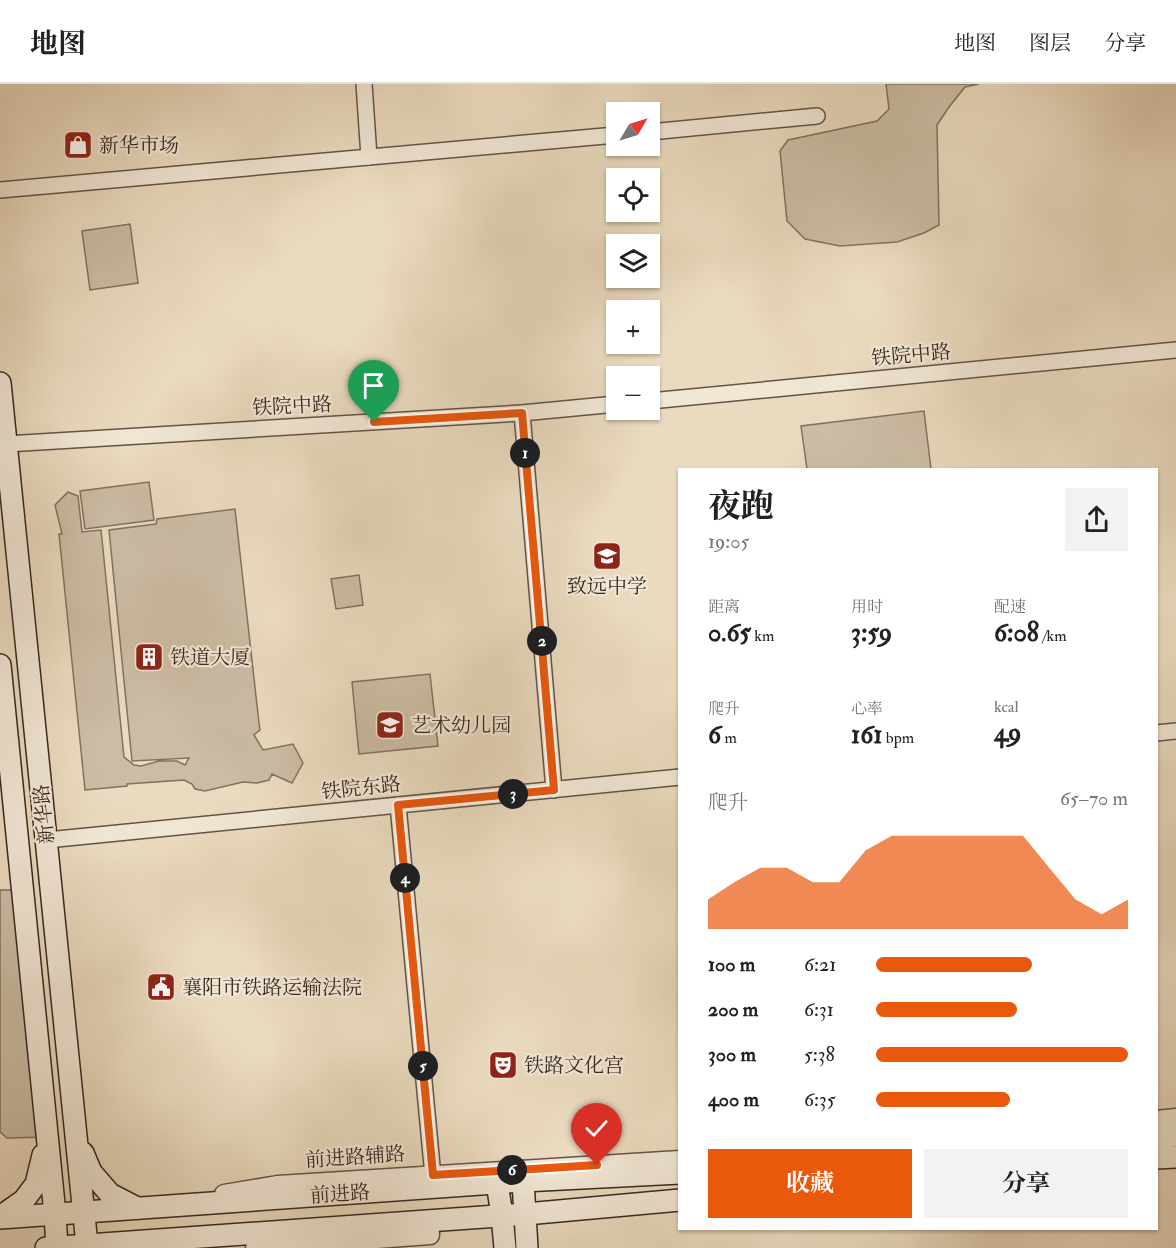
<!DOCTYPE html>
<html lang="zh">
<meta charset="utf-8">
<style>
body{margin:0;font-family:"IM FELL Double Pica","Noto Serif SC",serif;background:#f2f2f2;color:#222;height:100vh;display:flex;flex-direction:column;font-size:22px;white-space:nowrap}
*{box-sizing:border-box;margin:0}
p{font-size:20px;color:#767676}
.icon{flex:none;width:33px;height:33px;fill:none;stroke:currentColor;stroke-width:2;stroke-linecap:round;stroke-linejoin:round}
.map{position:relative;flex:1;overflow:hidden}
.side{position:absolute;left:678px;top:384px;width:480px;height:762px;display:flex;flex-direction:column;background:#fff;border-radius:0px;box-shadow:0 2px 4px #0004}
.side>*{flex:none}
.needle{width:39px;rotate:52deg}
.fabs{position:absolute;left:606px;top:18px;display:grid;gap:12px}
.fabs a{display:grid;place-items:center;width:54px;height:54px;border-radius:0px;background:#fff;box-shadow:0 2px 4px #0004;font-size:30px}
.pin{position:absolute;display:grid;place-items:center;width:51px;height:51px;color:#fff;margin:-62px -26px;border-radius:50% 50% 50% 0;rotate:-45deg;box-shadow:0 0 6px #0007}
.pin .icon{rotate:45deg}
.km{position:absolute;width:30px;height:30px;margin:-15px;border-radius:50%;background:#222;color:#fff;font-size:16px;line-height:30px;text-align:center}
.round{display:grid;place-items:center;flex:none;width:63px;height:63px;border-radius:0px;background:#f2f2f2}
.headline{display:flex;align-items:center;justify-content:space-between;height:102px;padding:0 30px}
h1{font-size:33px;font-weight:700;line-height:45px}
.metrics{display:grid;grid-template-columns:repeat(3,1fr);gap:9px;height:102px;padding:6px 30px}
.metrics div{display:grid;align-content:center}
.metrics b{font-size:26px;font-weight:700}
.metrics small{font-size:16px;font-weight:400}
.metrics p{font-size:16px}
.chart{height:168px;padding:12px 30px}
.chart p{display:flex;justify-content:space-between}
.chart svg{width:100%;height:108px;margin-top:6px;fill:#ea580c;opacity:.7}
.button{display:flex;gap:12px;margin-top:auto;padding:12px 30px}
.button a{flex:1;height:69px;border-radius:0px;background:#ea580c;color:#fff;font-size:24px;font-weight:700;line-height:69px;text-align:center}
.button a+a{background:#f2f2f2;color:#222}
ul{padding:0 30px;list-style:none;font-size:20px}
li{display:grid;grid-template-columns:96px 72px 1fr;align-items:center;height:45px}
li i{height:15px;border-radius:8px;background:#ea580c}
header{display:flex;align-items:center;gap:36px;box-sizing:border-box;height:84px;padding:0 30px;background:#fff;border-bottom:2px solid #e0e0e0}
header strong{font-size:28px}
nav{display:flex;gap:33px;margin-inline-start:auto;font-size:21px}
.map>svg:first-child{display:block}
.green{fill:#cbbca4;stroke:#807262;stroke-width:1.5}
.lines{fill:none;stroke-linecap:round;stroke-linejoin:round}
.minor-casing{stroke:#635448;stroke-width:18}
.tertiary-casing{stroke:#635448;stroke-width:21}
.secondary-casing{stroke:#362820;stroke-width:24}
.minor{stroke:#f1e7d5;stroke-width:15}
.tertiary{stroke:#f1e7d5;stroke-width:18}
.secondary{stroke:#f1e7d5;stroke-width:21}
.route-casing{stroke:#fff;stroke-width:12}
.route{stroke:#ea580c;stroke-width:8}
.labels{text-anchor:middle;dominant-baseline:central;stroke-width:4.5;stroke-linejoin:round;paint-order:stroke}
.poi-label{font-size:20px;fill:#362820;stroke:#f1e7d5;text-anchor:start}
.street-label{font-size:20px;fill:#362820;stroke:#f1e7d5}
</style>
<header>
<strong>地图</strong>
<nav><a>地图</a><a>图层</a><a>分享</a></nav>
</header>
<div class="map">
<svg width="1176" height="1164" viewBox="0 0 1176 1164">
<rect width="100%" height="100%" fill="#eadabf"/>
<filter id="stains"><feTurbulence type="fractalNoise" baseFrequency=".00333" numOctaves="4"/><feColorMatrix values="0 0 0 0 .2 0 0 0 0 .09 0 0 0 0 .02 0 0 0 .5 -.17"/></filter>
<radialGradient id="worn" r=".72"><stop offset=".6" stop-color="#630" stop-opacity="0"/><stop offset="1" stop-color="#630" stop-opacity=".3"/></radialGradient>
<g class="green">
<polygon points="886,0 979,0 965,3 949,23 937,41 939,141 924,149 897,158 840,162 805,155 787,137 780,67 788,56 877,37 889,25"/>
<polygon points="130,140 138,199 90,206 82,147"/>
<polygon points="924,327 931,385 807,385 801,342"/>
<polygon points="149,398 154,436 85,445 80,407"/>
<polygon points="68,408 78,412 82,448 101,446 124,673 134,681 141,682 159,677 177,677 185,681 189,674 132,677 109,446 156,440 157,435 235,425 259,639 260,646 254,651 263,666 293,660 303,679 292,699 272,690 269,696 257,699 243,698 205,707 195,705 192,700 184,696 127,700 127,702 85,706 59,450 62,450 55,421"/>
<polygon points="359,491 363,521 336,525 331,495"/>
<polygon points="430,590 438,662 359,670 352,598"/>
<polygon points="0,806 22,806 47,1053 7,1054 0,1048"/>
</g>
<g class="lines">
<g class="minor-casing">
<g id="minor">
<polyline points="364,0 369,73"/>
<polyline points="650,48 817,32"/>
<polyline points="0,106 616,51"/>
<polyline points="650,317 1176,266"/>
<polyline points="522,329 554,706"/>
<polyline points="6,360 522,329 616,320"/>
<polyline points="1156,649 1176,647"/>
<polyline points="398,721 434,1103"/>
<polyline points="47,756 680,693"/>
</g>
</g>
<g class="tertiary-casing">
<g id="tertiary">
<polyline points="1156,1036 1176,1034"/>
<polyline points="224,1110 278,1101 680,1076"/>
<polyline points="255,1164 430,1151 429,1136"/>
</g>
</g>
<g class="secondary-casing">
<g id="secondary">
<polyline points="0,299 87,1161"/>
<polyline points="0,581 55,1130 57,1163"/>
<polyline points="1156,1054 1176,1052"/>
<polyline points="83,1069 91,1088 110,1110 137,1124"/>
<polyline points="1156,1074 1176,1073"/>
<polyline points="523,1097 527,1164"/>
<polyline points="497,1099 502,1131 505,1164"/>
<polyline points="0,1133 24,1116 36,1100 43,1071"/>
<polyline points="0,1134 523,1097 680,1089"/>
<polyline points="46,1164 526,1130 680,1116"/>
</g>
</g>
<use href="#minor" class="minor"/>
<use href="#tertiary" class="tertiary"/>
<use href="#secondary" class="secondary"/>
</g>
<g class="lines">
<g class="route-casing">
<polyline id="route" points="374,338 522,329 554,706 398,721 433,1091 597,1081"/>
</g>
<use href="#route" class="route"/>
</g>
<defs>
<g id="shop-square" transform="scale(1.5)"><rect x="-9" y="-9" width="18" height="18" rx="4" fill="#8f2418" stroke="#f1e7d5"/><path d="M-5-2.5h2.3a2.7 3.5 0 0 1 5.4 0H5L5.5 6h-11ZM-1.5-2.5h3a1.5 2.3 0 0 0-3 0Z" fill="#fff"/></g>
<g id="school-square" transform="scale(1.5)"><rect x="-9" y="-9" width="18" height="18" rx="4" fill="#8f2418" stroke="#f1e7d5"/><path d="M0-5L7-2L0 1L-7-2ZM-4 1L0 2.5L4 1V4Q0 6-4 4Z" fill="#fff"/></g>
<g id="building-square" transform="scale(1.5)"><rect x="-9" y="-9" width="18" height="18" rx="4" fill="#8f2418" stroke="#f1e7d5"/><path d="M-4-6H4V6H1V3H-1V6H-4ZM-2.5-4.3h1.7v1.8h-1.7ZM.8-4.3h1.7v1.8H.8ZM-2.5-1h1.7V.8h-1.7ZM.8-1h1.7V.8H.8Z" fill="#fff"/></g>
<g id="civic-square" transform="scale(1.5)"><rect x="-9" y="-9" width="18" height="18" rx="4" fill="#8f2418" stroke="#f1e7d5"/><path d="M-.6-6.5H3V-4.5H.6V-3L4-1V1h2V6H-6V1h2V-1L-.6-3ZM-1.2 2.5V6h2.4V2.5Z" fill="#fff"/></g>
<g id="theatre-square" transform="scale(1.5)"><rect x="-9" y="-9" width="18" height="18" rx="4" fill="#8f2418" stroke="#f1e7d5"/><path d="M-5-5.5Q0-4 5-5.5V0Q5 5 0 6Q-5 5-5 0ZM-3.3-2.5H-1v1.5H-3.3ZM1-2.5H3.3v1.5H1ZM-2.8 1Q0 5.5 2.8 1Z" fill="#fff"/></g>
</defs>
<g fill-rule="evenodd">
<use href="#shop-square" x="78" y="61"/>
<use href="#school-square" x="607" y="472"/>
<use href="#building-square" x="149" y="573"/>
<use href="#school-square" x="390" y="641"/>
<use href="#civic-square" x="161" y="903"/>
<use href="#theatre-square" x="503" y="981"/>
</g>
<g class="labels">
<g class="poi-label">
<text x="99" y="61">新华市场</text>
<text x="607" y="502" text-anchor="middle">致远中学</text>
<text x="170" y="573">铁道大厦</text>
<text x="411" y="641">艺术幼儿园</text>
<text x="182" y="903">襄阳市铁路运输法院</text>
<text x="524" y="981">铁路文化宫</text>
</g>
<g class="street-label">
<text transform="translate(911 271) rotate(-5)">铁院中路</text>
<text transform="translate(292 322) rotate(-3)">铁院中路</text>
<text transform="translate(361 704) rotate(-6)">铁院东路</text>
<text transform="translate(44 730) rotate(-96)">新华路</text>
<text transform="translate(355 1073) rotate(-4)">前进路辅路</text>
<text transform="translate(340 1110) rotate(-4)">前进路</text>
</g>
</g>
<rect width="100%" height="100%" filter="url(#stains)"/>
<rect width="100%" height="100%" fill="url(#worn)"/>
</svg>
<div class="fabs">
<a><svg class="needle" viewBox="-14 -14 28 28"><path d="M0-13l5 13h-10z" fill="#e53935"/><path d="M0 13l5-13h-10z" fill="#767676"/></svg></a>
<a><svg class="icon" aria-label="locate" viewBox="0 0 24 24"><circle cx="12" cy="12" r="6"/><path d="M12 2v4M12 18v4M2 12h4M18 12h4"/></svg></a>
<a><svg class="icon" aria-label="layers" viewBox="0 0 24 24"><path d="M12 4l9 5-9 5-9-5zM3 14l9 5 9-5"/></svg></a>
<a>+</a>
<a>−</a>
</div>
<div class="pin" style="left:374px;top:338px;background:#1e9e55"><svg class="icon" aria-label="arrive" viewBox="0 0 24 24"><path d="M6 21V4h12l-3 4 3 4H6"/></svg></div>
<div class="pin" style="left:597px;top:1081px;background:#d93025"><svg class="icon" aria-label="check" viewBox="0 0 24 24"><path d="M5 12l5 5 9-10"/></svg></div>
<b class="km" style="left:525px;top:369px">1</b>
<b class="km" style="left:542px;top:557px">2</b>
<b class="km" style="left:513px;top:710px">3</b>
<b class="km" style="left:405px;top:794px">4</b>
<b class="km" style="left:423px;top:982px">5</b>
<b class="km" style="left:512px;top:1086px">6</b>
<section class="side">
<div class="headline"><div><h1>夜跑</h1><p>19:05</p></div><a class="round"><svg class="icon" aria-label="share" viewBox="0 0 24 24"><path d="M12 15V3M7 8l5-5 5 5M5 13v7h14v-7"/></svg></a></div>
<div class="metrics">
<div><p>距离</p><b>0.65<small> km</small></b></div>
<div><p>用时</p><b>3:59</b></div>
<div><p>配速</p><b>6:08<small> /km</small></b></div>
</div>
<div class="metrics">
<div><p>爬升</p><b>6<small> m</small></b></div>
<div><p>心率</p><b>161<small> bpm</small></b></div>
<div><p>kcal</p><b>49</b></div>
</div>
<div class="chart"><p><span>爬升</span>65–70 m</p>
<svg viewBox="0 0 160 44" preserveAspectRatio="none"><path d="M0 44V32L10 25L20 19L30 19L40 25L50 25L60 12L70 6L80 6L90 6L100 6L110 6L120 6L130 19L140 32L150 38L160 32V44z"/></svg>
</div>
<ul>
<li><b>100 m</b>6:21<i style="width:62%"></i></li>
<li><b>200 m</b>6:31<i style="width:56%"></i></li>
<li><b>300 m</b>5:38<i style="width:100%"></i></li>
<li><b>400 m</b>6:35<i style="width:53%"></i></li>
</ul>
<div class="button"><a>收藏</a><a>分享</a></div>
</section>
</div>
